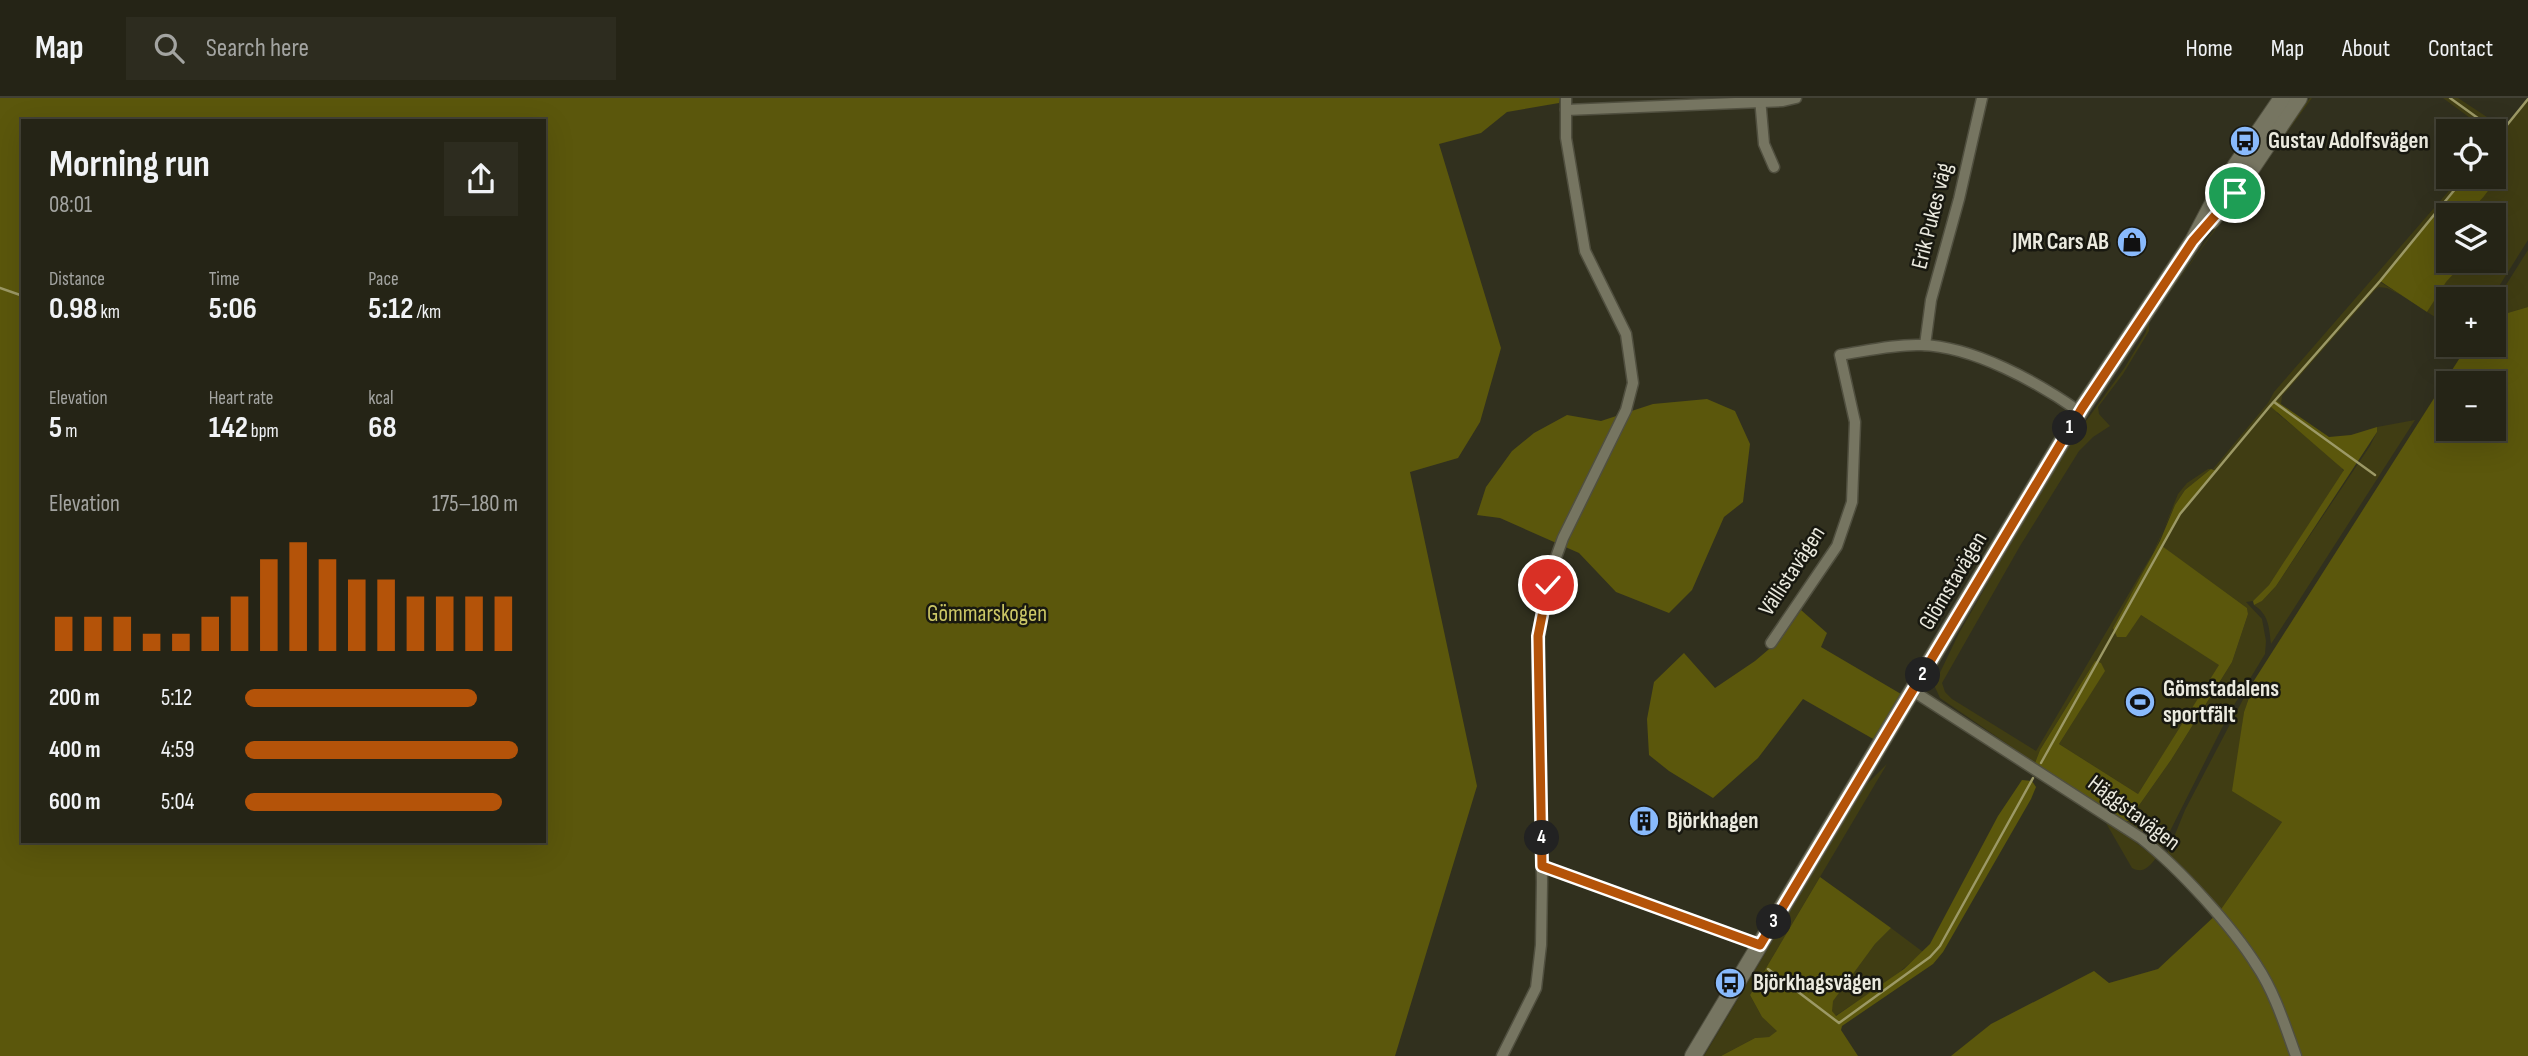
<!DOCTYPE html>
<meta charset="utf-8">
<style>
body{margin:0;font-family:"Sofia Sans Condensed",sans-serif;background:#2d2c1f;color:#f1f3f6;height:100vh;display:flex;flex-direction:column;font-size:26px;white-space:nowrap}
*{box-sizing:border-box;margin:0}
p{font-size:23px;color:#a3a4a1}
.icon{flex:none;width:38px;height:38px;fill:none;stroke:currentColor;stroke-width:2;stroke-linecap:round;stroke-linejoin:round}
.map{position:relative;flex:1;overflow:hidden}
.panel{position:absolute;left:21px;top:21px;width:525px;height:724px;display:flex;flex-direction:column;background:#252416;border-radius:0px;box-shadow:0 7px 28px #0002,0 0 0 2px #424135}
.panel>*{flex:none}
.fabs{position:absolute;left:2436px;top:21px;display:grid;gap:14px}
.fabs a{display:grid;place-items:center;width:70px;height:70px;border-radius:0px;background:#252416;box-shadow:0 7px 28px #0002,0 0 0 2px #424135;font-size:35px}
.pin{position:absolute;display:grid;place-items:center;width:60px;height:60px;color:#fff;margin:-30px;border:4px solid #fff;border-radius:50%;box-shadow:0 2px 7px #0007}
.km{position:absolute;width:35px;height:35px;margin:-18px;border-radius:50%;background:#222;color:#fff;font-size:19px;line-height:35px;text-align:center}
.round{display:grid;place-items:center;flex:none;width:74px;height:74px;border-radius:0px;background:#2d2c1f}
.summary{display:flex;align-items:center;justify-content:space-between;height:119px;padding:0 28px}
h1{font-size:38px;font-weight:700;line-height:52px}
.figures{display:grid;grid-template-columns:repeat(3,1fr);gap:10px;height:119px;padding:7px 28px}
.figures div{display:grid;align-content:center}
.figures b{font-size:30px;font-weight:700}
.figures small{font-size:19px;font-weight:400}
.figures p{font-size:19px}
.chart{height:196px;padding:14px 28px}
.chart p{display:flex;justify-content:space-between}
.chart svg{width:100%;height:126px;margin-top:7px;stroke:#b45309;stroke-width:6}
ul{padding:0 28px;list-style:none;font-size:23px}
li{display:grid;grid-template-columns:112px 84px 1fr;align-items:center;height:52px}
li i{height:18px;border-radius:9px;background:#b45309}
header{display:flex;align-items:center;gap:42px;box-sizing:border-box;height:98px;padding:0 35px;background:#252416;border-bottom:2px solid #424135}
header strong{font-size:33px}
nav{display:flex;gap:38px;margin-inline-start:auto;font-size:24px}
.search{width:490px;height:63px;background:#2d2c1f;display:flex;align-items:center;gap:18px;box-sizing:border-box;padding:0 24px;border-radius:0px;color:#a3a4a1;font-size:26px}
.map>svg:first-child{display:block}
.green{fill:#403d13}
.forest{fill:#5b570c;fill-rule:evenodd}
.lines{fill:none;stroke-linecap:round;stroke-linejoin:round}
.stream{stroke:#9c9966;stroke-width:2.5}
.street-casing{stroke:#504f3f;stroke-width:13}
.secondary-casing{stroke:#504f3f;stroke-width:18}
.street{stroke:#767561;stroke-width:10}
.secondary{stroke:#767561;stroke-width:16}
.route-casing{stroke:#fff;stroke-width:14}
.route{stroke:#b45309;stroke-width:9}
.labels{text-anchor:middle;dominant-baseline:central;stroke-width:5;stroke-linejoin:round;paint-order:stroke}
.poi-label{font-size:23px;font-weight:bold;fill:#ebeadf;stroke:#181810;text-anchor:start}
.street-label{font-size:23px;fill:#ebeadf;stroke:#181810}
.park-label{font-size:23px;fill:#ccc766;stroke:#181810}
</style>
<header>
<strong>Map</strong>
<div class="search"><svg class="icon" aria-label="search" viewBox="0 0 24 24"><circle cx="10" cy="10" r="6"/><path d="M15 15l6 6"/></svg>Search here</div>
<nav><a>Home</a><a>Map</a><a>About</a><a>Contact</a></nav>
</header>
<div class="map">
<svg width="2528" height="958" viewBox="0 0 2528 958">
<rect width="100%" height="100%" fill="#31301e"/>
<g class="green">
<polygon points="2310,0 2312,0 2153,217 2149,225 2149,233 2123,276 2098,309 2099,316 2110,328 2093,339 2079,353 2020,448 1942,585 1945,594 1952,601 2036,653 2157,448 2178,396 2187,385 2208,371 2211,371 2185,392 2175,407 2143,476 2141,517 2220,567 2138,696 2059,646 2104,573 2095,563 2040,652 2035,665 1940,600 1934,587 1959,535 2019,431 2076,337 2125,269 2146,234 2147,225"/>
<polygon points="2443,0 2458,0 2493,23 2508,26 2528,1 2528,142 2491,201 2448,201 2448,227 2427,214 2445,184 2465,163 2494,163 2494,117 2466,117 2495,83 2499,67 2494,59 2494,33 2488,33"/>
<polygon points="2461,79 2465,79 2380,184 2401,197 2387,190 2379,189 2376,191 2282,298 2281,306 2275,303 2277,315 2340,366 2344,374 2269,487 2253,503 2246,504 2262,521 2266,543 2265,556 2231,612 2161,751 2127,726 2128,723 2171,662 2232,564 2248,516 2247,510 2161,448 2180,416 2216,373 2213,371 2268,305 2274,294"/>
<polygon points="2528,152 2528,209 2494,219 2494,206"/>
<path d="M2415 322 2271 546C2269 529 2269 517 2254 507L2262 503 2276 488 2370 348 2377 334V329Z"/>
<polygon points="2248,592 2251,594 2244,614 2239,653 2282,724 2219,814 2167,756 2185,712"/>
<polygon points="1887,666 1750,897 1762,919 1778,933 1769,939 1755,940 1721,958 1704,958 1847,718 1866,687"/>
<path d="M2106 725 2126 737 2156 760C2149 769 2143 776 2132 770Z"/>
<polygon points="1891,830 1923,854 1890,882 1835,918 1832,913 1832,903 1875,846"/>
</g>
<g class="forest">
<path d="M0 0H1560L1559 5 1507 14 1481 35 1439 46 1501 250 1480 324 1458 360 1410 374 1477 688 1395 958H0ZM23 23H544V744H23Z"/>
<path d="M2494 59C2506 78 2480 104 2466 117H2448V163H2465L2446 184 2427 214 2380 183 2465 79H2494Z"/>
<path d="M2528 209V958H1951L1991 926 2094 873 2109 885 2158 871 2219 814 2282 724 2232 693 2244 614 2251 594 2248 592 2468 247H2494V219ZM2448 285H2494V331H2448Z"/>
<polygon points="1707,301 1735,313 1750,346 1743,404 1724,419 1692,492 1669,515 1616,494 1579,455 1500,420 1477,417 1486,389 1512,353 1534,335 1567,317 1601,323 1653,306"/>
<polygon points="2275,302 2329,339 2351,337 2377,329 2377,334 2276,488 2262,503 2254,507 2253,503 2269,487 2344,372 2270,308"/>
<polygon points="2211,371 2217,373 2180,416 2162,448 2247,510 2248,516 2232,564 2171,662 2128,723 2125,723 2035,665 2040,652 2095,563 2101,565 2105,573 2059,646 2138,696 2219,567 2141,517 2126,539 2117,539 2113,530 2160,443 2175,407 2185,392"/>
<polygon points="1801,512 1827,535 1821,549 1901,596 1875,642 1803,601 1758,660 1713,700 1669,673 1649,657 1647,621 1654,584 1684,555 1715,590 1755,563 1781,541"/>
<polygon points="2022,682 2032,683 2036,689 2031,701 1943,854 1933,866 1842,928 1841,932 1858,958 1721,958 1755,940 1769,939 1777,933 1762,919 1750,897 1820,779 1891,830 1875,846 1833,903 1832,913 1836,918 1904,871 1930,846 1998,718"/>
</g>
<g class="lines">
<g class="stream">
<polyline points="2450,0 2500,36"/>
<polyline points="2494,43 2528,1"/>
<polyline points="0,190 23,198"/>
<polyline points="2274,304 2375,377"/>
<polyline points="2041,665 2180,416 2270,308 2380,183 2465,79"/>
<polyline points="1768,871 1839,925 1930,859 1940,848 2033,680"/>
</g>
<g class="street-casing">
<g id="street">
<polyline points="1760,0 1764,46 1774,69"/>
<polyline points="1566,12 1783,3 1796,0"/>
<polyline points="1925,247 1931,202 1959,101 1982,0"/>
<path d="M1771 545 1837 448 1852 404 1855 324 1840 257C1866 253 1895 246 1921 247 1973 248 2039 285 2080 314"/>
<path d="M1913 593 2141 740C2179 770 2232 828 2257 868 2275 895 2285 928 2296 958"/>
<polyline points="1542,768 1760,847"/>
<polyline points="1502,958 1536,890 1541,847 1542,784 1538,549 1543,510 1550,476 1563,440 1626,312 1633,285 1626,236 1585,153 1566,40 1566,0"/>
</g>
</g>
<g class="secondary-casing">
<g id="secondary">
<polyline points="2211,123 2235,95 2299,0"/>
<polyline points="1693,958 2082,310 2193,143 2223,86 2282,0"/>
</g>
</g>
<use href="#street" class="street"/>
<use href="#secondary" class="secondary"/>
</g>
<g class="lines">
<g class="route-casing">
<polyline id="route" points="1548,487 1538,538 1542,768 1760,847 2082,310 2193,143 2235,95"/>
</g>
<use href="#route" class="route"/>
</g>
<defs>
<g id="bus-disc" transform="scale(1.575)"><circle r="9.5" fill="#89bafc" stroke="#181810"/><path d="M-5-6H5V4H4V6H2V4H-2V6H-4V4H-5ZM-3.5-4V0h7V-4ZM-3.5 1.2v1.5H-2V1.2ZM2 1.2v1.5H3.5V1.2Z" fill="#111"/></g>
<g id="shop-disc" transform="scale(1.575)"><circle r="9.5" fill="#89bafc" stroke="#181810"/><path d="M-5-2.5h2.3a2.7 3.5 0 0 1 5.4 0H5L5.5 6h-11ZM-1.5-2.5h3a1.5 2.3 0 0 0-3 0Z" fill="#111"/></g>
<g id="stadium-disc" transform="scale(1.575)"><circle r="9.5" fill="#89bafc" stroke="#181810"/><path d="M0-5a6.5 5 0 1 0 0 10a6.5 5 0 1 0 0-10ZM-3.5-1.8h7v3.6h-7Z" fill="#111"/></g>
<g id="building-disc" transform="scale(1.575)"><circle r="9.5" fill="#89bafc" stroke="#181810"/><path d="M-4-6H4V6H1V3H-1V6H-4ZM-2.5-4.3h1.7v1.8h-1.7ZM.8-4.3h1.7v1.8H.8ZM-2.5-1h1.7V.8h-1.7ZM.8-1h1.7V.8H.8Z" fill="#111"/></g>
</defs>
<g fill-rule="evenodd">
<use href="#bus-disc" x="2245" y="43"/>
<use href="#shop-disc" x="2132" y="144"/>
<use href="#stadium-disc" x="2140" y="604"/>
<use href="#building-disc" x="1644" y="723"/>
<use href="#bus-disc" x="1730" y="885"/>
</g>
<g class="labels">
<g class="poi-label">
<text x="2268" y="43">Gustav Adolfsvägen</text>
<text x="2109" y="144" text-anchor="end">JMR Cars AB</text>
<text x="2163" y="591">Gömstadalens<tspan x="2163" dy="26">sportfält</tspan></text>
<text x="1667" y="723">Björkhagen</text>
<text x="1753" y="885">Björkhagsvägen</text>
</g>
<g class="street-label">
<text transform="translate(1932 118) rotate(-76)">Erik Pukes väg</text>
<text transform="translate(1792 473) rotate(-57)">Vällistavägen</text>
<text transform="translate(1953 483) rotate(-59)">Glömstavägen</text>
<text transform="translate(2134 715) rotate(37)">Häggstavägen</text>
</g>
<g class="park-label">
<text x="987" y="516">Gömmarskogen</text>
</g>
</g>
</svg>
<div class="fabs">
<a><svg class="icon" aria-label="locate" viewBox="0 0 24 24"><circle cx="12" cy="12" r="6"/><path d="M12 2v4M12 18v4M2 12h4M18 12h4"/></svg></a>
<a><svg class="icon" aria-label="layers" viewBox="0 0 24 24"><path d="M12 4l9 5-9 5-9-5zM3 14l9 5 9-5"/></svg></a>
<a>+</a>
<a>−</a>
</div>
<div class="pin" style="left:2235px;top:95px;background:#1e9e55"><svg class="icon" aria-label="arrive" viewBox="0 0 24 24"><path d="M6 21V4h12l-3 4 3 4H6"/></svg></div>
<div class="pin" style="left:1548px;top:487px;background:#d93025"><svg class="icon" aria-label="check" viewBox="0 0 24 24"><path d="M5 12l5 5 9-10"/></svg></div>
<b class="km" style="left:2070px;top:330px">1</b>
<b class="km" style="left:1923px;top:577px">2</b>
<b class="km" style="left:1774px;top:824px">3</b>
<b class="km" style="left:1542px;top:740px">4</b>
<section class="panel">
<div class="summary"><div><h1>Morning run</h1><p>08:01</p></div><a class="round"><svg class="icon" aria-label="share" viewBox="0 0 24 24"><path d="M12 15V3M7 8l5-5 5 5M5 13v7h14v-7"/></svg></a></div>
<div class="figures">
<div><p>Distance</p><b>0.98<small> km</small></b></div>
<div><p>Time</p><b>5:06</b></div>
<div><p>Pace</p><b>5:12<small> /km</small></b></div>
</div>
<div class="figures">
<div><p>Elevation</p><b>5<small> m</small></b></div>
<div><p>Heart rate</p><b>142<small> bpm</small></b></div>
<div><p>kcal</p><b>68</b></div>
</div>
<div class="chart"><p><span>Elevation</span>175–180 m</p>
<svg viewBox="0 0 160 44" preserveAspectRatio="none"><path d="M5 44V32M15 44V32M25 44V32M35 44V38M45 44V38M55 44V32M65 44V25M75 44V12M85 44V6M95 44V12M105 44V19M115 44V19M125 44V25M135 44V25M145 44V25M155 44V25"/></svg>
</div>
<ul>
<li><b>200 m</b>5:12<i style="width:85%"></i></li>
<li><b>400 m</b>4:59<i style="width:100%"></i></li>
<li><b>600 m</b>5:04<i style="width:94%"></i></li>
</ul>
</section>
</div>
